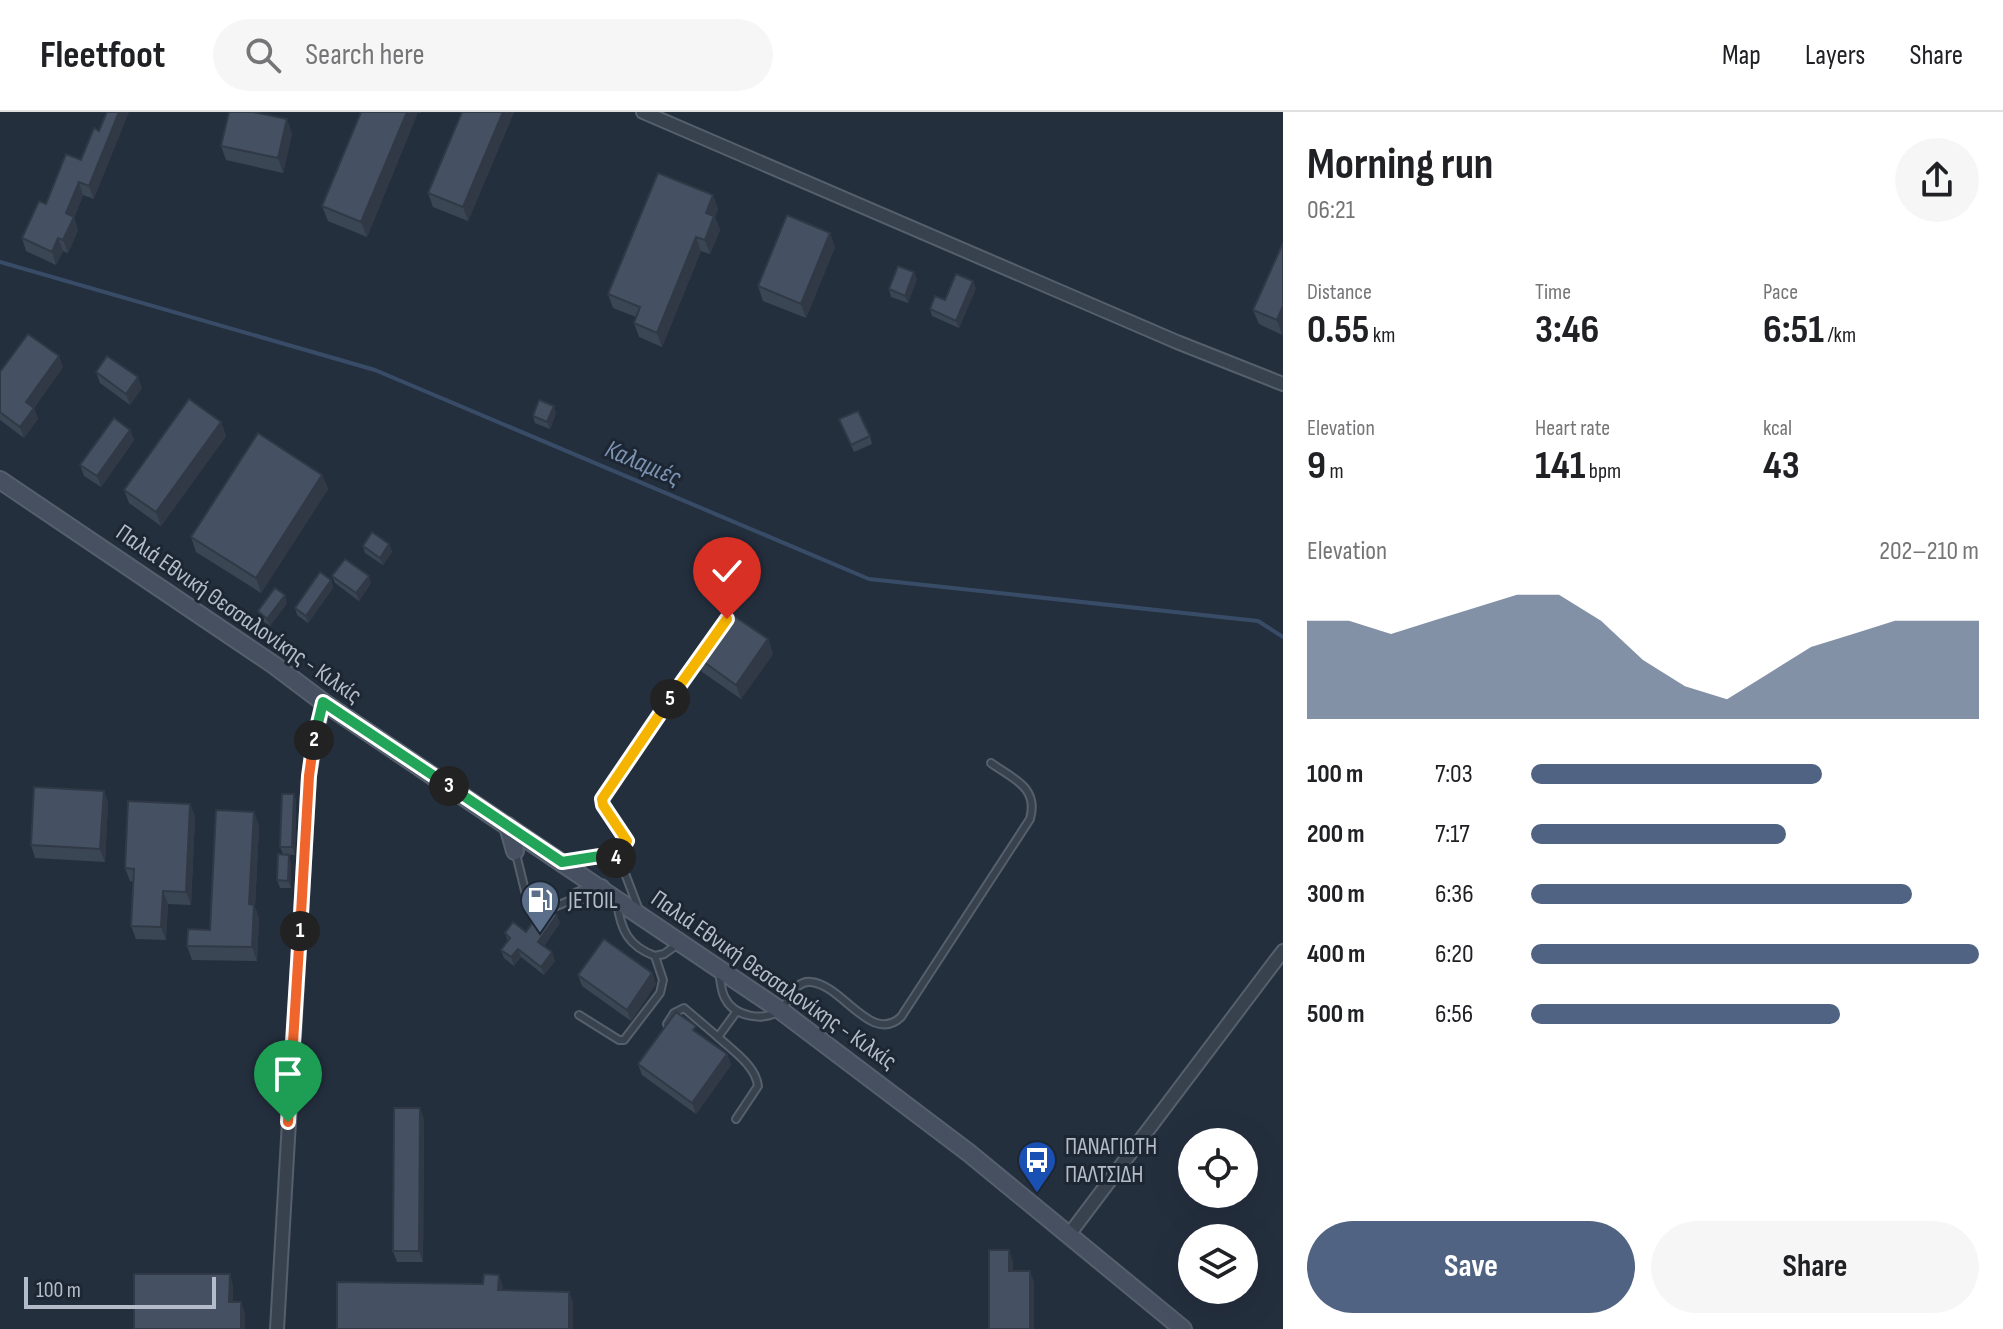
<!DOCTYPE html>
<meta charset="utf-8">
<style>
body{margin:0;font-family:"Sofia Sans Condensed",sans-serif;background:#f6f6f6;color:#202124;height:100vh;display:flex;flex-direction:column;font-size:30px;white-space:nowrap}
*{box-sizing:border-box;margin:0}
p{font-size:26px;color:#757577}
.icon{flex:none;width:44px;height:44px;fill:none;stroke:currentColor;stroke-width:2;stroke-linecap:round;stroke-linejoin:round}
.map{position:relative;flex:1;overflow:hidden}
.drawer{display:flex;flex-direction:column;background:#fff;width:720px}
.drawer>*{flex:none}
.tools{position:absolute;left:1178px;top:1016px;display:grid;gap:16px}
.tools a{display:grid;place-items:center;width:80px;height:80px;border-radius:50%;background:#fff;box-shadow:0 8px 32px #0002;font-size:40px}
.scale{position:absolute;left:24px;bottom:20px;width:192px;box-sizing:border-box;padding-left:8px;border:4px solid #b4bcc9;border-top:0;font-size:22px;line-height:28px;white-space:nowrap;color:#b4bcc9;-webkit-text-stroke:6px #1d2633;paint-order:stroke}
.pin{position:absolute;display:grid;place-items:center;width:68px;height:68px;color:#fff;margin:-82px -34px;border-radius:50% 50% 50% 0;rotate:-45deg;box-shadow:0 0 8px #0007}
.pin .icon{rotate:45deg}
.km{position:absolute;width:40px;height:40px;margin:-20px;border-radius:50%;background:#222;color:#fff;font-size:22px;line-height:40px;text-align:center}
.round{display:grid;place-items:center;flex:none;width:84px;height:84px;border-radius:42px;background:#f6f6f6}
.headline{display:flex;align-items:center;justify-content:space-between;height:136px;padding:0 24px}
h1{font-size:44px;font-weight:700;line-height:60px}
.stats{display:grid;grid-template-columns:repeat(3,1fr);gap:12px;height:136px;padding:8px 24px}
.stats div{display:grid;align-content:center}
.stats b{font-size:40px;font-weight:700}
.stats small{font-size:22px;font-weight:400}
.stats p{font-size:22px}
.chart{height:224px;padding:16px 24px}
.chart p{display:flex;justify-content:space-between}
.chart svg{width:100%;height:144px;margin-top:8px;fill:#506383;opacity:.7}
.cta{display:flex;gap:16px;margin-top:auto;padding:16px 24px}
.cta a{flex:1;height:92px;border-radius:48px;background:#506383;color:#fff;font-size:32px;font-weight:700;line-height:92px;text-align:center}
.cta a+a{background:#f6f6f6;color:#202124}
ul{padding:0 24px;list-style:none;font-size:26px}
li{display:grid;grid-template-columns:128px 96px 1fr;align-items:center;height:60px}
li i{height:20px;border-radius:10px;background:#506383}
header{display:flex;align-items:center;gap:48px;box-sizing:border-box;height:112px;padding:0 40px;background:#fff;border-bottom:2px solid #e0e0e0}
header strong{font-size:38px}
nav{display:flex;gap:44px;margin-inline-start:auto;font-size:28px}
.search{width:560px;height:72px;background:#f6f6f6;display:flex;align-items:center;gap:20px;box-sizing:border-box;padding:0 28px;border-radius:44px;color:#757577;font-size:30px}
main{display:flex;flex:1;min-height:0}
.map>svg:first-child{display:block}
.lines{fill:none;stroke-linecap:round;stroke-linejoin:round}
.stream{stroke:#394c67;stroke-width:4}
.service-casing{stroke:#565f6c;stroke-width:10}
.minor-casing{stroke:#565f6c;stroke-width:16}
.secondary-casing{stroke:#565f6c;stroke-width:20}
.service{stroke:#38414e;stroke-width:6}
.minor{stroke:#38414e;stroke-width:12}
.secondary{stroke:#465061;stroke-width:16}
.wall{fill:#3b4654}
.shaded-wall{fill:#303945}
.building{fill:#455162;stroke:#303945;stroke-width:2}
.split-1-casing{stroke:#fff;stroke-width:16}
.split-2-casing{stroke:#fff;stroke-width:16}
.split-3-casing{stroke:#fff;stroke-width:16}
.split-4-casing{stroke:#fff;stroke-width:16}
.split-5-casing{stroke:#fff;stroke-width:16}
.split-6-casing{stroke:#fff;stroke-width:16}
.split-1{stroke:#f0652b;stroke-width:10}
.split-2{stroke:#f0652b;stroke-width:10}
.split-3{stroke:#22a559;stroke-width:10}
.split-4{stroke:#22a559;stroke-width:10}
.split-5{stroke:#f5b400;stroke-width:10}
.split-6{stroke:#f5b400;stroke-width:10}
.labels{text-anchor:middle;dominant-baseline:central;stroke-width:6;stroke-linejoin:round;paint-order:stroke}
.street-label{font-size:24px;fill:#b4bcc9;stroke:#1d2633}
.poi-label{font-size:24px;fill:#b4bcc9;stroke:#1d2633;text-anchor:start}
.water-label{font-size:26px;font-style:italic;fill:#7c92b1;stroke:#1d2633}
</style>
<header>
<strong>Fleetfoot</strong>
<div class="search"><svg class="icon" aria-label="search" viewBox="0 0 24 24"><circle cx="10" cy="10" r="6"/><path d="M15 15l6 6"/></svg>Search here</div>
<nav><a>Map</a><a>Layers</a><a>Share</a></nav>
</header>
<main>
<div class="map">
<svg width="1283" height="1217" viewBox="0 0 1283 1217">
<rect width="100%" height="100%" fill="#242f3e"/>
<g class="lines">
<polyline class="stream" points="0,150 375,258 869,467 1258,509 1283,525"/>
<g class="service-casing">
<g id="service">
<polyline points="516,742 527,787 544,799 576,786"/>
<polyline points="616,746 627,729 603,693 604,680 701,544"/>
<path d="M565 750C583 747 606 738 621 751L639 798"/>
<path d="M617 791C621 818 628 834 655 844L664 842 678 832"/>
<path d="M719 862C721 869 721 880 725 886 734 905 764 910 780 898 791 889 794 868 811 870 843 873 871 933 901 905L1030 707C1039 675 1013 667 991 651"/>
<polyline points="579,903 619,928 624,928 660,881 663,868 655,844"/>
<polyline points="667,912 674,901 684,896 718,925 737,899"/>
<path d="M718 925C732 938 756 954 758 974L736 1007"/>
</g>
</g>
<g class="minor-casing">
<g id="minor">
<polyline points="643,0 1177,230 1283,272"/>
<polyline points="1068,1124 1283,839"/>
<polyline points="277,1217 309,664 323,590"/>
</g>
</g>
<g class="secondary-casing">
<g id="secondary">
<polyline points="0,368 274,553 323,590 780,898 969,1041 1183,1217"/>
<polyline points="508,714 515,739"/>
<polyline points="578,785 601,776"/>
</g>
</g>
<use href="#service" class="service"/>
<use href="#minor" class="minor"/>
<use href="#secondary" class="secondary"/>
</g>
<g class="wall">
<polygon points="361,0 421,0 420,1 418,0 367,125 328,109 322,94"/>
<polygon points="462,0 514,0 468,109 433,95 428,81"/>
<polygon points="287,7 292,22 283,61 226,48 221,34"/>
<polygon points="81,48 94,87 83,83 74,106 78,118 68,141 63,139 56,153 26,139 22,126 46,92"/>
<polygon points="713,83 718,97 715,105 720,118 710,142 701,139 662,235 639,225 634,211 636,205 613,196 608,182"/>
<polygon points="1283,131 1282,223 1259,212 1253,198"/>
<polygon points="835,135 806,206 763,189 758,174"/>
<polygon points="917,167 908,191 891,185 889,177"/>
<polygon points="976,176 959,216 932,204 930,197 945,188"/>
<polygon points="63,255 34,296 38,307 24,326 0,308 0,260"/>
<polygon points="96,260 142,276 130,293 100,271"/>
<polygon points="556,301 550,317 535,311 533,304"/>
<polygon points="221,310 226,324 161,414 129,391 124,378"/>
<polygon points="842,315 870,324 872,332 854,340"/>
<polygon points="130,318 134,328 101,375 84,364 80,353"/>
<polygon points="322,363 328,377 261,481 196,440 191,425"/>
<polygon points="389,432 392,440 383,453 365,441 363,434"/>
<polygon points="332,464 371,471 359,489 335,471"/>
<polygon points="331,468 333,476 308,511 297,503 295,496"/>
<polygon points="287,491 270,514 260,507 258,499"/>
<polygon points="768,527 773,542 741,587 702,560 697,545"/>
<polygon points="104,679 108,691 105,750 35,746 31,733"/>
<polygon points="294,682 296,690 295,743 283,742 280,735"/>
<polygon points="190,692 195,705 191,793 168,792 166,828 136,827 131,814 133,770 130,769 125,756"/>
<polygon points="254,700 259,714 255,795 259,806 257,849 192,848 187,834 210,818"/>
<polygon points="291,750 291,776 280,776 277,768"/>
<polygon points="560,811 544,834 555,849 544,863 521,845 514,854 504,846 501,838 508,829 505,821 526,820"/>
<polygon points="652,861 656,872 631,909 582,874 578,863"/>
<polygon points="698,922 727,942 731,953 696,1002 642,963 638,952"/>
<polygon points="424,1007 423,1150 397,1150 393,1139"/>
</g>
<g class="shaded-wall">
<polygon points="119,0 129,0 94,87 89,74"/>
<polygon points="407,0 418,0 367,125 361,110"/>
<polygon points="503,0 514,0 468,109 463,95"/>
<polygon points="287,7 292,22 283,61 278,46"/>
<polygon points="79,70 83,83 74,106 78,118 68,141 63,128 66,101"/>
<polygon points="713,83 718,97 715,105 720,118 710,142 705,128 706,101"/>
<polygon points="830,121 835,135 806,206 801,192"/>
<polygon points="696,125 701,139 662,235 657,221"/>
<polygon points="58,126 63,139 56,153 52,140"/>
<polygon points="914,160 917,167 908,191 905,184"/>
<polygon points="973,169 976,176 959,216 956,209"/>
<polygon points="1283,194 1283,221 1282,223 1277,208"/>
<polygon points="59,244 63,255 30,301 26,290"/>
<polygon points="138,265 142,276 130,293 126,282"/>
<polygon points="554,294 556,301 550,317 547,310"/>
<polygon points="34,296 38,307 24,326 20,315"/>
<polygon points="221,310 226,324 161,414 156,400"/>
<polygon points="130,318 134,328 101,375 97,364"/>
<polygon points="322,363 328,377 261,481 256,466"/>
<polygon points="389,432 392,440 383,453 380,446"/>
<polygon points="369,464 371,471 359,489 356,481"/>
<polygon points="331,468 333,476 308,511 306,504"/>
<polygon points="285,483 287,491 270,514 267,507"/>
<polygon points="768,527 773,542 741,587 736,573"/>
<polygon points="104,679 108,691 105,750 100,737"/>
<polygon points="294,682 296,690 295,743 292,735"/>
<polygon points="190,692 195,705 191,793 186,780"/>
<polygon points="254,700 259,714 255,795 259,806 257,849 252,835 249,792"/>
<polygon points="289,743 291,750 291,776 288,769"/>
<polygon points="163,779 168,792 166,828 161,815"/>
<polygon points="557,803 560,811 541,838 538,830"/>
<polygon points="518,837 521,845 514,854 511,845"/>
<polygon points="552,840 555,849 544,863 541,855"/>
<polygon points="652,861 656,872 631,909 627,898"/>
<polygon points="727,942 731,953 696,1002 692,991"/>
<polygon points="420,996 424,1007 423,1150 419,1139"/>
<polygon points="1009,1138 1013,1149 1013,1170 1009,1159"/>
<polygon points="1030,1159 1034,1170 1034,1217 1030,1217"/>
<polygon points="230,1162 233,1173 233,1201 229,1190"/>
<polygon points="499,1163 503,1174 502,1189 498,1178"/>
<polygon points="569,1180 573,1190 573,1217 569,1217"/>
<polygon points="241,1190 245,1201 245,1217 241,1217"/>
</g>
<g class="building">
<polygon points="107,0 119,0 89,74 79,70 66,101 74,105 63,128 58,126 52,140 22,126 39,89 46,92 66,42 81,48 94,16 99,19"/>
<polygon points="229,0 253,0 287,7 278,46 221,34"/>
<polygon points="361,0 407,0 361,110 322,94"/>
<polygon points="462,0 503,0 463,95 428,81"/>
<polygon points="658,61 713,83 706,101 714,104 705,128 696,125 657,221 634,211 640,195 608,182"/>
<polygon points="787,103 830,121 801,192 758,174"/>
<polygon points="1283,131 1283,194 1277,208 1253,198"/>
<polygon points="898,154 914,160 905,184 889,177"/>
<polygon points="956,162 973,169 956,209 930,197 935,184 945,188"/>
<polygon points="28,222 59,244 26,290 34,296 20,315 0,300 0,260"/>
<polygon points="107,244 138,265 126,282 96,260"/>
<polygon points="189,287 221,310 156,400 124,378"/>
<polygon points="539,288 554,294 547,310 533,304"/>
<polygon points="858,299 870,324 851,333 839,307"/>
<polygon points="114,306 130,318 97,364 80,353"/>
<polygon points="258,321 322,363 256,466 191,425"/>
<polygon points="372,420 389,432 380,446 363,434"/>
<polygon points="345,447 369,464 356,481 332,464"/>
<polygon points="320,460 331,468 306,504 295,496"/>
<polygon points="275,476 285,483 267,507 258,499"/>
<polygon points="728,500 768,527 736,573 697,545"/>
<polygon points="34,675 104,679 100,737 31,733"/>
<polygon points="282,682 294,682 292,735 280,735"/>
<polygon points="128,689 190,692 186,780 163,779 161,815 131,814 134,757 125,756"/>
<polygon points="216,698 254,700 249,792 254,793 252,835 187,834 188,817 210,818"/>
<polygon points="278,742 289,743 288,769 277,768"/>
<polygon points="545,795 557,803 538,830 552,840 541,855 518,837 511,845 501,838 510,826 505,821 513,810 526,820 542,796"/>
<polygon points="604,827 652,861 627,898 578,863"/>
<polygon points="676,900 696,914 693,918 727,942 692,991 638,952"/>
<polygon points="394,996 420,996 419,1139 393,1139"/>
<polygon points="989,1138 1009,1138 1009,1159 1030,1159 1030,1217 989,1217"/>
<polygon points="134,1162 230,1162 229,1190 241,1190 241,1217 134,1217"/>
<polygon points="484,1162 499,1163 498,1178 569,1180 569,1217 337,1217 337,1170 483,1172"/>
</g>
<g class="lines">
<g class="split-1-casing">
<polyline id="split-1" points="288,1010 300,819"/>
</g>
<g class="split-2-casing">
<polyline id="split-2" points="300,819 309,664 314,628"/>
</g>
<g class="split-3-casing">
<polyline id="split-3" points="314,628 323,590 449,674"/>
</g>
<g class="split-4-casing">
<polyline id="split-4" points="449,674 562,750 600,744 616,746"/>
</g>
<g class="split-5-casing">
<polyline id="split-5" points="616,746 627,729 603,693 602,687 670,587"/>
</g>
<g class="split-6-casing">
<polyline id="split-6" points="670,587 727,507"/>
</g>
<use href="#split-1" class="split-1"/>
<use href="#split-2" class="split-2"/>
<use href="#split-3" class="split-3"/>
<use href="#split-4" class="split-4"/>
<use href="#split-5" class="split-5"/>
<use href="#split-6" class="split-6"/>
</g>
<defs>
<g id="fuel-pin" transform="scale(2)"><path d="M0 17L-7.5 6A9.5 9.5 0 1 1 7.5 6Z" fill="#5c6f8a" stroke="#1d2633"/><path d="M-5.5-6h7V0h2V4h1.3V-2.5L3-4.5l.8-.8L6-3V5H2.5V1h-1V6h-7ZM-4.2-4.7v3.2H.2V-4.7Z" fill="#fff"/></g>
<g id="bus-pin" transform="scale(2)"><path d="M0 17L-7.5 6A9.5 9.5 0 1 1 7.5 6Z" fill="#1a4fb4" stroke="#1d2633"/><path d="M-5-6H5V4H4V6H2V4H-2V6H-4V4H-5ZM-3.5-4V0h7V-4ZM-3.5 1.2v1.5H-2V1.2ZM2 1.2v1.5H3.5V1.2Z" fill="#fff"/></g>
</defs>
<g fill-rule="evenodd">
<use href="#fuel-pin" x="540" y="788"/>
<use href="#bus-pin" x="1037" y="1048"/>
</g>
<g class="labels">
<g class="street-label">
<text transform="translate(239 502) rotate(35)">Παλιά Εθνική Θεσσαλονίκης - Κιλκίς</text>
<text transform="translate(774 868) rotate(35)">Παλιά Εθνική Θεσσαλονίκης - Κιλκίς</text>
</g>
<g class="poi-label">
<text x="568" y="788">JETOIL</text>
<text x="1065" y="1034">ΠΑΝΑΓΙΩΤΗ<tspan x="1065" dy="28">ΠΑΛΤΣΙΔΗ</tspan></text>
</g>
<g class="water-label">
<text transform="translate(643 352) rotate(23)">Καλαμιές</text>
</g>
</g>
</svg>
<div class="tools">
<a><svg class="icon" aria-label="locate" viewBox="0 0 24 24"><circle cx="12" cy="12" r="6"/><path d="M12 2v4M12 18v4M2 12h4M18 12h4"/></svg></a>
<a><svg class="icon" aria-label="layers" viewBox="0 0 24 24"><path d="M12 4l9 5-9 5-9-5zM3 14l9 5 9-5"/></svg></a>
</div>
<div class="scale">100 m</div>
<div class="pin" style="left:288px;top:1010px;background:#1e9e55"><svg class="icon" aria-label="arrive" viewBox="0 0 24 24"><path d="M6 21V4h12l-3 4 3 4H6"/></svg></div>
<div class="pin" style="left:727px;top:507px;background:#d93025"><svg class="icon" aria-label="check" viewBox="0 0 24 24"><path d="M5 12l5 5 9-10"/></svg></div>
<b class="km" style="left:300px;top:819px">1</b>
<b class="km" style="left:314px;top:628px">2</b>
<b class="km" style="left:449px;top:674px">3</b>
<b class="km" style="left:616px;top:746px">4</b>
<b class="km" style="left:670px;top:587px">5</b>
</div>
<section class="drawer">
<div class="headline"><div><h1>Morning run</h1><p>06:21</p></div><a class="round"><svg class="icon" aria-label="share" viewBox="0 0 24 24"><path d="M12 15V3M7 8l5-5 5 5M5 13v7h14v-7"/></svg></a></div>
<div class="stats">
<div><p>Distance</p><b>0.55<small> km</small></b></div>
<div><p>Time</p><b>3:46</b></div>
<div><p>Pace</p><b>6:51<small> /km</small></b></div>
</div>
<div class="stats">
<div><p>Elevation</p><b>9<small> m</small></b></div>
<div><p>Heart rate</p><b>141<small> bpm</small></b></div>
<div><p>kcal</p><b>43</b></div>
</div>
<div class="chart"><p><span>Elevation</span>202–210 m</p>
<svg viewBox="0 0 160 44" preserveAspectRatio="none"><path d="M0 44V14L10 14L20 18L30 14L40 10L50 6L60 6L70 14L80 26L90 34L100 38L110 30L120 22L130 18L140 14L150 14L160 14V44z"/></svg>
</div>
<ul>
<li><b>100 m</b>7:03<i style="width:65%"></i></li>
<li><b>200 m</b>7:17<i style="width:57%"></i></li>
<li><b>300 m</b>6:36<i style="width:85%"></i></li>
<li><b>400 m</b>6:20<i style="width:100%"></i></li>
<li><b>500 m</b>6:56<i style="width:69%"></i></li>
</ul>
<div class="cta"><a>Save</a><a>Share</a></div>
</section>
</main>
